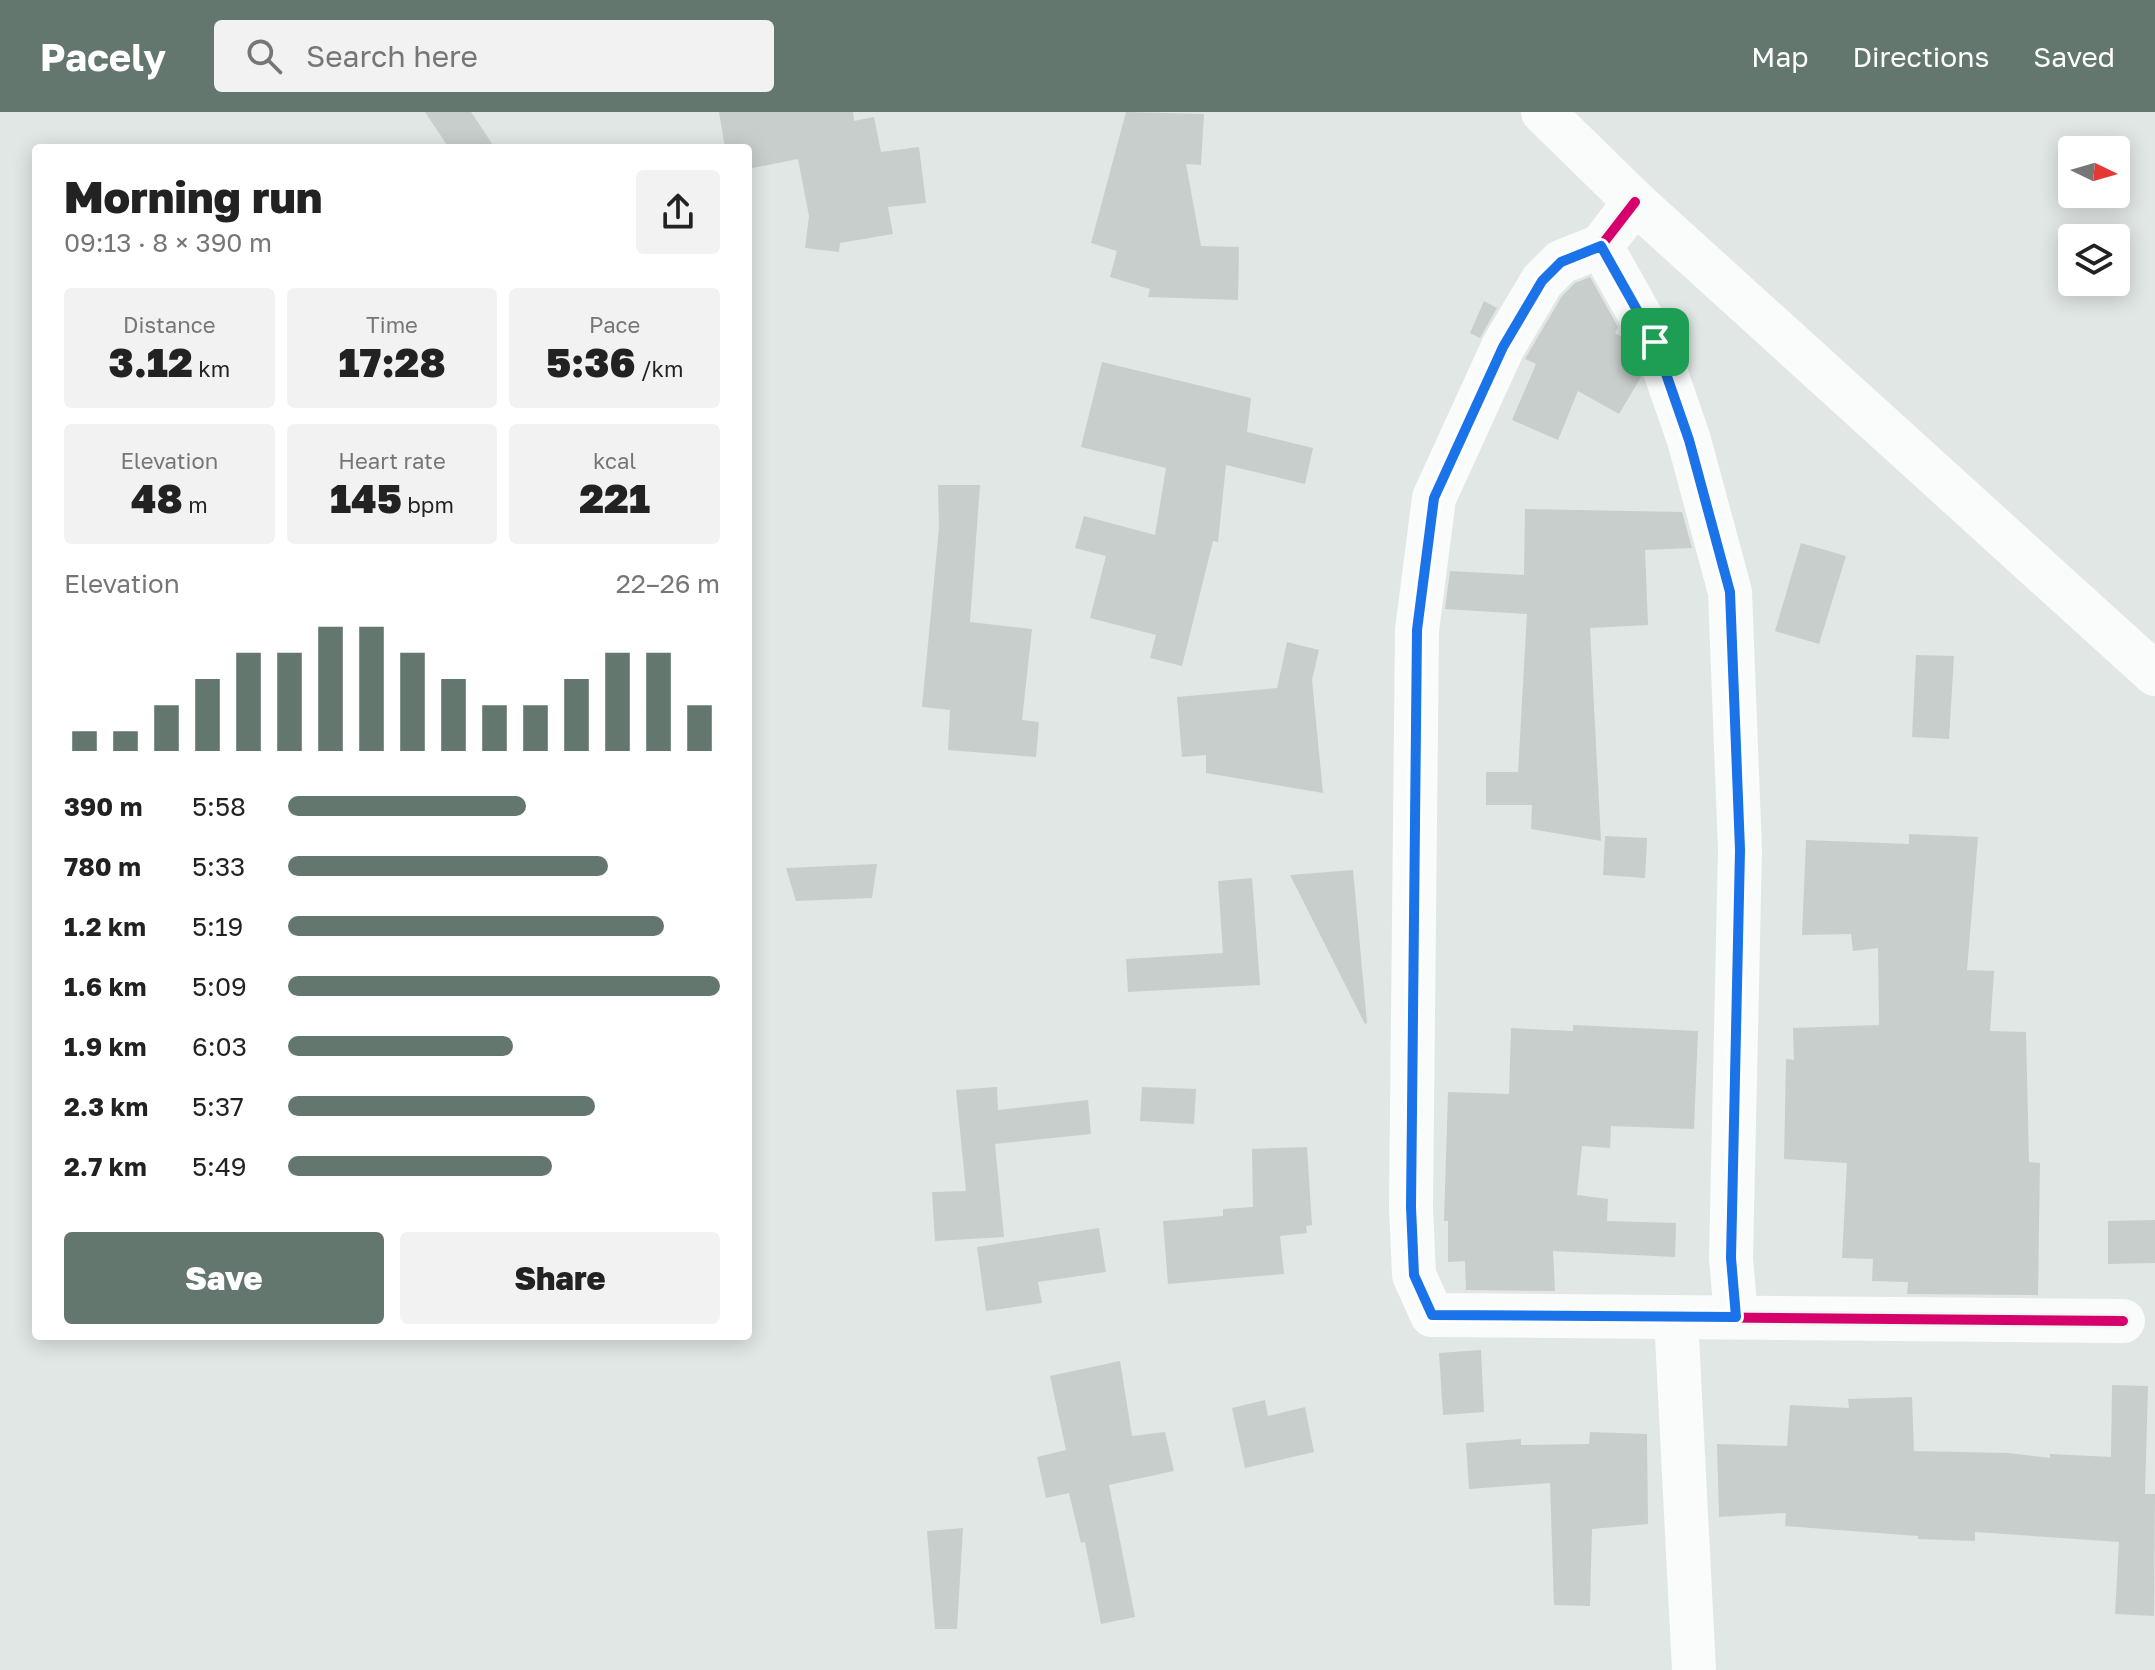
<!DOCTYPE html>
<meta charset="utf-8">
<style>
body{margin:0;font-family:"Golos Text",sans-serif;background:#f2f2f2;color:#222;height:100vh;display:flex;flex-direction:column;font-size:30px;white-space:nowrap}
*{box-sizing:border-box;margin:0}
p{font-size:26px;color:#767676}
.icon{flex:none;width:44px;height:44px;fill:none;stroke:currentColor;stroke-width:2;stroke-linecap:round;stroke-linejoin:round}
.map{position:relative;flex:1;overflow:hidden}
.drawer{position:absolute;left:32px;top:32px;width:720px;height:1196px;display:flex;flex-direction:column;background:#fff;border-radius:8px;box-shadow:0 4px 20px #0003}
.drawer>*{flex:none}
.needle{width:52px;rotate:95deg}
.controls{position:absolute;left:2058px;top:24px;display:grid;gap:16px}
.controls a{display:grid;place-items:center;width:72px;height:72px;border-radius:8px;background:#fff;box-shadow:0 4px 20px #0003;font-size:40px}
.pin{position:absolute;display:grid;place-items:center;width:68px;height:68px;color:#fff;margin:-34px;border-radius:16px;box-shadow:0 4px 12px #0006}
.round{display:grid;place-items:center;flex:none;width:84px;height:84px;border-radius:8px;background:#f2f2f2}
.overview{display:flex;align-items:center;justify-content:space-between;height:136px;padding:0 32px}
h1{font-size:44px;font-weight:800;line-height:60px}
.figures{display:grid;grid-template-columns:repeat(3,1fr);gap:12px;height:136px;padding:8px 32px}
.figures div{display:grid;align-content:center;border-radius:8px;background:#f2f2f2;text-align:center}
.figures b{font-size:40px;font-weight:800}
.figures small{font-size:22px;font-weight:400}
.figures p{font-size:22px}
.chart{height:224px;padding:16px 32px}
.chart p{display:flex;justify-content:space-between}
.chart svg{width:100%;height:144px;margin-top:8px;stroke:#63776f;stroke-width:6}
.cta{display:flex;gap:16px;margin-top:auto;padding:16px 32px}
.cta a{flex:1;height:92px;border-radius:8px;background:#63776f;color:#fff;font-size:32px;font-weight:800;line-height:92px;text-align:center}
.cta a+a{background:#f2f2f2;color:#222}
ul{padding:0 32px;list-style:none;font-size:26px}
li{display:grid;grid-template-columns:128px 96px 1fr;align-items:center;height:60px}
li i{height:20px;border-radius:10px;background:#63776f}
header{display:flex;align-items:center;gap:48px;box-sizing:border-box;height:112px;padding:0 40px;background:#63776f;color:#fff}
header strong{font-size:38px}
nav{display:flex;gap:44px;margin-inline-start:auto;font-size:28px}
.search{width:560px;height:72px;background:#f2f2f2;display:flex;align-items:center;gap:20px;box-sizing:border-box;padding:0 28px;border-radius:8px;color:#767676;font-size:30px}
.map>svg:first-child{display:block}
.building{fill:#c8cecb}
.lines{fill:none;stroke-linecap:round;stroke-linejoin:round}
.minor{stroke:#fafbfb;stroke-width:44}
.tertiary{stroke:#fafbfb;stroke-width:44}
.cycleway-casing{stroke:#eef7f1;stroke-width:15}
.cycleway{stroke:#d6006c;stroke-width:10}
.route-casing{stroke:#fff;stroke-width:16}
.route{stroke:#1a73e8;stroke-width:10}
</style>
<header>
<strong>Pacely</strong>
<div class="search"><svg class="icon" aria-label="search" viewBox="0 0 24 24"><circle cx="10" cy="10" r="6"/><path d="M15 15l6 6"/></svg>Search here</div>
<nav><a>Map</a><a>Directions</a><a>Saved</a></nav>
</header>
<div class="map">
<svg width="2155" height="1558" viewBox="0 0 2155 1558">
<rect width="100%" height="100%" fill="#e1e7e4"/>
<g class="building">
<polygon points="425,0 471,0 495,36 449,36"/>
<polygon points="719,0 853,0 854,9 874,5 881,40 919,35 926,91 888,95 893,122 840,131 839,140 805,136 809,104 798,47 748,57 748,36 725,36"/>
<polygon points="1126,0 1204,2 1201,53 1186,52 1201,134 1239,135 1238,188 1148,185 1150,177 1110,165 1117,139 1091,131"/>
<polygon points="1590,165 1618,215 1615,221 1624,226 1632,240 1641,265 1619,302 1578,279 1558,328 1512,308 1536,252 1525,247 1562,184 1575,171"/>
<polygon points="1484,189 1497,196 1480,226 1470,221"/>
<polygon points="1102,250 1251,286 1247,320 1313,336 1305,372 1226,353 1218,430 1213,429 1182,554 1150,546 1156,523 1090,506 1106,444 1075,436 1084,404 1155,423 1166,356 1081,335"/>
<polygon points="938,373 980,373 970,510 1032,517 1022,608 1039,610 1036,645 948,638 950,598 922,595 939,416"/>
<polygon points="1525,397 1682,400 1692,436 1645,438 1648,513 1590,516 1601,729 1531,717 1532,693 1486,693 1486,660 1518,660 1527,502 1445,497 1450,459 1524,463"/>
<polygon points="1801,431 1846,444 1819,532 1775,519"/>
<polygon points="1287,530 1319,538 1312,568 1323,681 1206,661 1206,643 1182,645 1177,585 1277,576"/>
<polygon points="1916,543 1954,544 1949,627 1912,625"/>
<polygon points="1909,722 1978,725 1967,858 1994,859 1990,919 2026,920 2029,1050 2040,1051 2038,1183 1907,1182 1908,1170 1872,1169 1873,1147 1842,1146 1847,1051 1784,1047 1786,947 1794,948 1793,916 1879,913 1878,836 1853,839 1851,822 1802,823 1806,728 1909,732"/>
<polygon points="1605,724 1647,726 1645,766 1603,763"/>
<polygon points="877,752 872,786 796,789 786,756"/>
<polygon points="1353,758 1367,911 1365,912 1290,763"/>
<polygon points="1252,766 1260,873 1128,880 1126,847 1223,841 1218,769"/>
<polygon points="1573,913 1698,919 1694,1017 1611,1014 1610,1036 1582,1034 1577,1083 1608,1087 1607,1109 1676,1111 1675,1145 1553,1139 1555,1179 1466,1178 1465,1149 1448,1150 1448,1109 1444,1109 1448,980 1509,982 1511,916 1573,919"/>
<polygon points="997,975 998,998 1088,988 1091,1022 995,1032 1004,1125 935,1129 932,1080 966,1079 956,978"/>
<polygon points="1142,975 1196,977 1194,1012 1140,1009"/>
<polygon points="1307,1035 1312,1113 1306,1114 1307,1121 1280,1124 1284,1162 1168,1172 1163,1109 1223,1104 1223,1097 1253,1095 1252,1037"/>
<polygon points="2155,1108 2155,1151 2108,1152 2108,1109"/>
<polygon points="1099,1116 1106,1160 1038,1170 1042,1191 986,1199 977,1135"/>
<polygon points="1481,1238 1484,1300 1443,1303 1439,1241"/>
<polygon points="1120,1249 1132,1324 1165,1320 1174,1359 1109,1373 1135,1505 1101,1512 1085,1430 1081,1431 1069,1381 1046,1386 1037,1345 1066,1338 1050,1264"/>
<polygon points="2112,1273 2148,1274 2145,1382 2155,1382 2154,1504 2115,1502 2119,1430 1975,1420 1975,1429 1918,1427 1918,1424 1785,1414 1786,1401 1719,1405 1717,1332 1787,1334 1790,1293 1849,1296 1848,1287 1912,1285 1914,1339 2008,1341 2050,1346 2050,1342 2111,1345"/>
<polygon points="1265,1288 1268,1304 1305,1295 1314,1340 1245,1356 1232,1296"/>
<polygon points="1590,1320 1647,1322 1648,1412 1592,1417 1590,1494 1554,1493 1550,1371 1469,1377 1466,1331 1521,1327 1521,1333 1589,1332"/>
<polygon points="963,1416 957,1517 935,1517 927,1419"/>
</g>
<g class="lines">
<g class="minor">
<polyline points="1635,90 1601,134 1561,150 1542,169 1503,235 1434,386 1417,518 1411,1095 1414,1163 1432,1203 2123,1209"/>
<polyline points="1601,134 1655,230 1689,328 1730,480 1740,738 1731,1146 1736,1205"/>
<polyline points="1676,1205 1694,1558"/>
</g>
<polyline class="tertiary" points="1543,0 1635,90 2155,562"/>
<g class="cycleway-casing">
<g id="cycleway">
<polyline points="1635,90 1601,134 1561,150 1542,169 1503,235 1434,386 1417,518 1411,1095 1414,1163 1432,1203 2123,1209"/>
<polyline points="1601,134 1655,230 1689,328 1730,480 1740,738 1731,1146 1736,1205"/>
</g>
</g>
<use href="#cycleway" class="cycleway"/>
</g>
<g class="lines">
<g class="route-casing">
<polygon id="route" points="1601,134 1655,230 1689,328 1730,480 1740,738 1731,1146 1736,1205 1432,1203 1414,1163 1411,1095 1417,518 1434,386 1503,235 1542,169 1561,150"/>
</g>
<use href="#route" class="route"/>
</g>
</svg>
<div class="controls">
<a><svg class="needle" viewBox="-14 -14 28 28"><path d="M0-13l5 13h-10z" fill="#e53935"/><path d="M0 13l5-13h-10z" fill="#767676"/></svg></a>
<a><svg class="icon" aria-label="layers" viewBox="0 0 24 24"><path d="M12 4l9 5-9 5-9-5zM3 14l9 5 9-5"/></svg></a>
</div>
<div class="pin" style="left:1655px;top:230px;background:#1e9e55"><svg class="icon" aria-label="arrive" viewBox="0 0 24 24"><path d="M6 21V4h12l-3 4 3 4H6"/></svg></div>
<section class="drawer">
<div class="overview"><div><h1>Morning run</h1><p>09:13 · 8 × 390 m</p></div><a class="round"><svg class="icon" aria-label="share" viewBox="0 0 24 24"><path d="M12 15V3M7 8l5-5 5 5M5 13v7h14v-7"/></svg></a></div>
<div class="figures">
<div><p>Distance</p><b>3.12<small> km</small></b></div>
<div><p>Time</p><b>17:28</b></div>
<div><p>Pace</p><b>5:36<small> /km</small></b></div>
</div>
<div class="figures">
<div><p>Elevation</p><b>48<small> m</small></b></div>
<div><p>Heart rate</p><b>145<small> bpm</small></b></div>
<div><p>kcal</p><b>221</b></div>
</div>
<div class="chart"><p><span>Elevation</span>22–26 m</p>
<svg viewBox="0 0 160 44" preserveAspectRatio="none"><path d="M5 44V38M15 44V38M25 44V30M35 44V22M45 44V14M55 44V14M65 44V6M75 44V6M85 44V14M95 44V22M105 44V30M115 44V30M125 44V22M135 44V14M145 44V14M155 44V30"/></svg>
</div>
<ul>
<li><b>390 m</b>5:58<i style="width:55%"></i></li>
<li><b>780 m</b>5:33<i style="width:74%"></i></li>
<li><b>1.2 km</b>5:19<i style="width:87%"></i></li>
<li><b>1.6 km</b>5:09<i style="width:100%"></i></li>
<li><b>1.9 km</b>6:03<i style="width:52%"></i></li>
<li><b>2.3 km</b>5:37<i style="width:71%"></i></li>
<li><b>2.7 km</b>5:49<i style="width:61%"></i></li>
</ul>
<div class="cta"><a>Save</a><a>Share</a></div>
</section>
</div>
